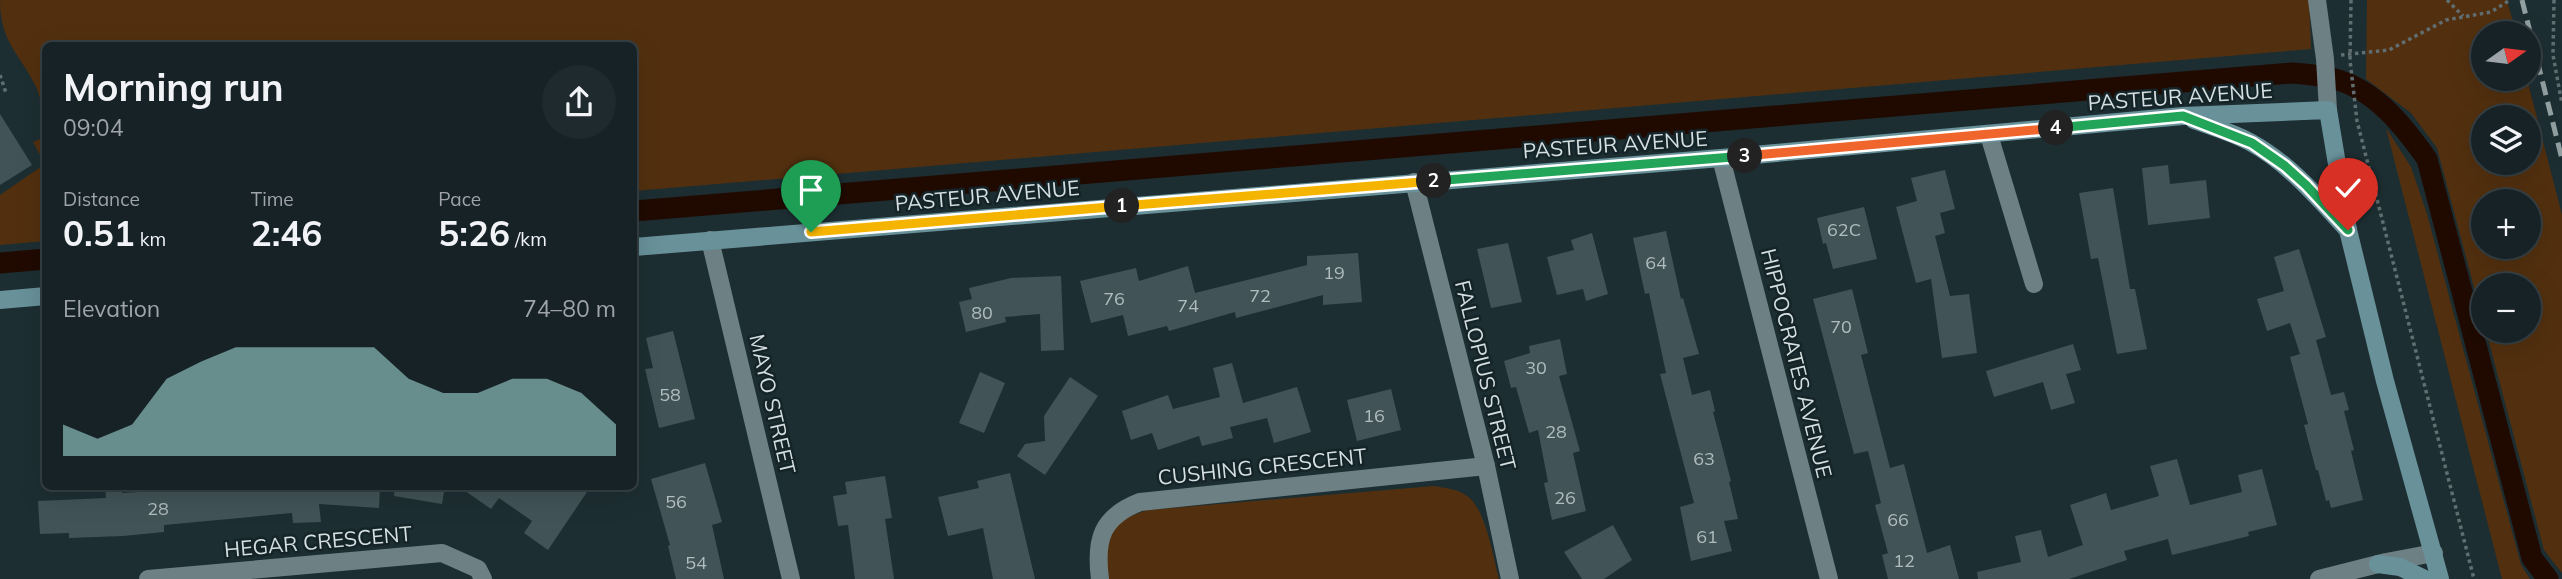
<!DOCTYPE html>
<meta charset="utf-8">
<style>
body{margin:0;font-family:Mulish,sans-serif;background:#1f2a2e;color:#f1f3f6;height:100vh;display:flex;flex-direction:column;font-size:26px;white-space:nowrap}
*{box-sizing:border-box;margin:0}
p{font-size:23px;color:#9ea4a7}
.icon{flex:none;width:38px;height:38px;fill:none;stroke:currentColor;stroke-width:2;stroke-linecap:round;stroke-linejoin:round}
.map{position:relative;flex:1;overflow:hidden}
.side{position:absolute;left:42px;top:42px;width:595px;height:448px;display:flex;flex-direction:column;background:#162226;border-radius:10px;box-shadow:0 7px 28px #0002,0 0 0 2px #353f43}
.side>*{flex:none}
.needle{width:46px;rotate:76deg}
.fabs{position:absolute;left:2471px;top:21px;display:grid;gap:14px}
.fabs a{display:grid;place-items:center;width:70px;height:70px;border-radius:50%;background:#162226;box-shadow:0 7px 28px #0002,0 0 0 2px #353f43;font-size:35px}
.pin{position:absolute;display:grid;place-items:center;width:60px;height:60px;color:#fff;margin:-72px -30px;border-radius:50% 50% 50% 0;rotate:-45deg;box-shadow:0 0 7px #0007}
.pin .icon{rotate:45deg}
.km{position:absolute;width:35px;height:35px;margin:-18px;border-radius:50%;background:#222;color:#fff;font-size:19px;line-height:35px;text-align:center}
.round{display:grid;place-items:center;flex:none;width:74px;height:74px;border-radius:37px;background:#1f2a2e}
.head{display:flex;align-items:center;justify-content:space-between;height:119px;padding:0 21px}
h1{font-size:38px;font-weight:700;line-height:52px}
.figures{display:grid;grid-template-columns:repeat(3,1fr);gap:10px;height:119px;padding:7px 21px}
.figures div{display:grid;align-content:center}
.figures b{font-size:35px;font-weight:700}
.figures small{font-size:19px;font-weight:400}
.figures p{font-size:19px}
.chart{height:196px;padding:14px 21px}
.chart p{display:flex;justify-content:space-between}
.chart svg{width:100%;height:126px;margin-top:7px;fill:#8bbbb9;opacity:.7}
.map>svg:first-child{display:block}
.green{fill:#52300f;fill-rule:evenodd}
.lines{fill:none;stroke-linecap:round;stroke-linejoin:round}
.canal{stroke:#200a00;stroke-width:21}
.building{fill:#415357}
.path{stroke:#606e72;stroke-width:3.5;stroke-dasharray:3.5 3.5;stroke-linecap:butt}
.street{stroke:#6d8084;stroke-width:18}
.secondary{stroke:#68919a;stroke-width:18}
.rail{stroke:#93a0a2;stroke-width:5;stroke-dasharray:14 7;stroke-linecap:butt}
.split-1-casing{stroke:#fff;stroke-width:14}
.split-2-casing{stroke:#fff;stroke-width:14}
.split-3-casing{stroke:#fff;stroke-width:14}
.split-4-casing{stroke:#fff;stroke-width:14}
.split-5-casing{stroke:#fff;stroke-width:14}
.split-1{stroke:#f5b400;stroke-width:9}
.split-2{stroke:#f5b400;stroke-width:9}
.split-3{stroke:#22a559;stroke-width:9}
.split-4{stroke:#f0652b;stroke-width:9}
.split-5{stroke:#22a559;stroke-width:9}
.labels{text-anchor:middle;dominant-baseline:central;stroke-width:5;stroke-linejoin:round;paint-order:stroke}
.number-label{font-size:18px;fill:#b0bcbe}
.street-label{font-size:21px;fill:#d5dfe1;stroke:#142428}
</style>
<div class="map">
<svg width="2562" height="579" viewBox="0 0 2562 579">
<rect width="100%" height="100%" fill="#1d2e32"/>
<g class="green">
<path d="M0 0H2309L2311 49 634 191V46H46L45 115C43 107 40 98 37 89 21 54 0 44 0 0Z"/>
<path d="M2367 0H2507L2516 33H2483V79H2527L2562 215V573L2544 550 2486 331H2529V285H2483V321L2437 148 2411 113 2366 79ZM2529 117V163H2483V117ZM2483 201H2529V247H2483Z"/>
<polygon points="2386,128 2411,167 2427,214 2521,565 2530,579 2502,579"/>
<polygon points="45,137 45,241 0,245 0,195 45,164 33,142"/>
<path d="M1434 486C1445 488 1458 489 1467 496 1486 509 1493 557 1499 579H1108C1102 538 1108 522 1148 510Z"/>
</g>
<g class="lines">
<g class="canal">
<path d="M634 211 2292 73C2305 74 2318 75 2331 78 2374 88 2403 125 2427 159L2532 558 2548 579"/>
<polyline points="0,263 46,259"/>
</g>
</g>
<g class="building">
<polygon points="0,114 32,165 0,185"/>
<polygon points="2168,165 2170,184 2206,180 2210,218 2148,225 2142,168"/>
<polygon points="1945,170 1955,209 1940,213 1945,233 1935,236 1950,296 1969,294 1977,353 1942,358 1931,279 1916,283 1896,207 1917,201 1911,178"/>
<polygon points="2113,188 2130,289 2135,289 2147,349 2117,354 2098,258 2091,259 2079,193"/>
<polygon points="1864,207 1877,259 1833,269 1826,243 1823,244 1817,218"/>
<polygon points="1666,231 1681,299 1683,298 1699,354 1683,358 1692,395 1710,390 1715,411 1713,412 1731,481 1729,482 1738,519 1724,521 1732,551 1691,561 1680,507 1694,503 1660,374 1666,373 1649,293 1645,294 1633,238"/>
<polygon points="1592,233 1608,294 1586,301 1583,289 1557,295 1547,257 1574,250 1571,240"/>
<polygon points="1508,243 1522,302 1491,308 1477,249"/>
<polygon points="2299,249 2326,337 2316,340 2331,395 2344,392 2349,410 2344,411 2354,450 2351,451 2363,500 2331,508 2329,500 2326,501 2318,470 2316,470 2304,425 2308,424 2290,357 2300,354 2290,323 2267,331 2257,299 2284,291 2274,257"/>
<polygon points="1358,253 1362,302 1323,305 1323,295 1236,318 1235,312 1169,331 1167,326 1128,336 1123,315 1091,323 1080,281 1136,268 1139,281 1188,266 1195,293 1307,265 1307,256"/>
<polygon points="1061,276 1064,350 1041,351 1040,314 1005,317 1006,322 966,332 959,302 972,299 969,288 1011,278"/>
<polygon points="1852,289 1868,353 1861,355 1890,468 1904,464 1927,553 1950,545 1959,579 1888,579 1882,555 1888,553 1875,505 1881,503 1868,451 1854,454 1813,299"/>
<polygon points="673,331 695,419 659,428 645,369 653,368 646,338"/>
<polygon points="1560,339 1567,374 1559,376 1580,451 1573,453 1586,511 1552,520 1544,483 1548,482 1538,430 1529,433 1516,387 1511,388 1504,361 1530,353 1529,346"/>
<polygon points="2073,344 2081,370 2066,374 2075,403 2051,410 2043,382 1994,397 1986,371"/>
<polygon points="1232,363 1243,403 1297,387 1311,432 1274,443 1267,418 1230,427 1233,438 1202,446 1199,436 1158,450 1152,433 1131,440 1122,411 1168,395 1173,409 1220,397 1213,368"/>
<polygon points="980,372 1005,383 984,433 959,423"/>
<polygon points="1070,377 1098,396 1045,475 1017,456 1025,444 1045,441 1044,416"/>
<polygon points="1391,389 1401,430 1357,441 1347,400"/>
<polygon points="2177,459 2190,505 2242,492 2238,475 2262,469 2277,525 2248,532 2249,536 2172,555 2168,539 2124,551 2127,560 2069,579 1978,579 1977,572 2021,562 2015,536 2041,530 2048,557 2083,545 2070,505 2106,493 2111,510 2159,496 2150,466"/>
<polygon points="705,463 722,522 712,525 724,579 676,579 668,546 670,545 651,479"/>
<polygon points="1010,473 1035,579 993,579 983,528 948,536 938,497 979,488 977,481"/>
<polygon points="885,476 892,518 885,519 894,579 855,579 848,525 838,526 833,496 847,494 845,482"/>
<polygon points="105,486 121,486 122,493 192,489 192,486 380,486 379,508 319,504 321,522 293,523 292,513 164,525 164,532 123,536 69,538 69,533 40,534 38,501 106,498"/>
<polygon points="395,486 445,486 442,504 394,496"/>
<polygon points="458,486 591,486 548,550 524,533 532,521 499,498 491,509"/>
<polygon points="1613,525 1632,560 1604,579 1582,579 1564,552"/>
</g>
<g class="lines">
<g class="path">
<polyline points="2351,0 2350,60 2357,121 2474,579"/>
<polyline points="2447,0 2463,16"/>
<polyline points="2554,0 2553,55 2562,104"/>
<polyline points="2341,55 2389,50 2446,20 2491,12 2510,0"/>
<polyline points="0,75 6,93"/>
</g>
<g class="street">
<polyline points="2317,0 2325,59 2328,110"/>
<polyline points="1989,135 2034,284"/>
<polyline points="1721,158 1829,579"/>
<polyline points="1414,182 1486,466 1510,579"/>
<polyline points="710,240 791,579"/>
<polyline points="148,579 442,553 478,569 483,579"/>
<path d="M1100 579C1095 540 1101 517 1140 502L1486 466"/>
<polyline points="2319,579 2386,562 2434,553"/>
</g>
<g class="secondary">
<path d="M2194 120C2213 127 2232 132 2250 142 2289 163 2318 198 2348 230"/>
<polyline points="634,247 1721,158 2183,116 2328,110 2348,230 2385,381 2440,579"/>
<polyline points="0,300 46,296"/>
<polyline points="2378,564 2400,567 2425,579"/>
</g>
<polyline class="rail" points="2522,0 2562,159"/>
</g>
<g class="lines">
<g class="split-1-casing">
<polyline id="split-1" points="811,232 1122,206"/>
</g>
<g class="split-2-casing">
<polyline id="split-2" points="1122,206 1434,181"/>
</g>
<g class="split-3-casing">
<polyline id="split-3" points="1434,181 1745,156"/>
</g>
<g class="split-4-casing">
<polyline id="split-4" points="1745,156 2056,128"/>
</g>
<g class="split-5-casing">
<polyline id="split-5" points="2056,128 2183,116 2252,143 2285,166 2306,185 2348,230"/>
</g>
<use href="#split-1" class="split-1"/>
<use href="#split-2" class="split-2"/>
<use href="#split-3" class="split-3"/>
<use href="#split-4" class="split-4"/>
<use href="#split-5" class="split-5"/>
</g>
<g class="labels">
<g class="number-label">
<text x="1844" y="229">62C</text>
<text x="1656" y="262">64</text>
<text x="1334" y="272">19</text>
<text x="1260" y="295">72</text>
<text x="1114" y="298">76</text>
<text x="1188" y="305">74</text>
<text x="982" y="312">80</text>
<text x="1841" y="326">70</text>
<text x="1536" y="367">30</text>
<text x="670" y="394">58</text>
<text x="1374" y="415">16</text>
<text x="1556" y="431">28</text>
<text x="1704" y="458">63</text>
<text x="1565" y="497">26</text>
<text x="676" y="501">56</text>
<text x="158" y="508">28</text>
<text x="1898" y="519">66</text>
<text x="1707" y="536">61</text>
<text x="1904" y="560">12</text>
<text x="696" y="562">54</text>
</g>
<g class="street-label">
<text transform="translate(2180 96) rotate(-4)">PASTEUR AVENUE</text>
<text transform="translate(1615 144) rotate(-4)">PASTEUR AVENUE</text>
<text transform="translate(987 195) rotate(-5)">PASTEUR AVENUE</text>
<text transform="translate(1797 363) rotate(76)">HIPPOCRATES AVENUE</text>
<text transform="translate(1486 375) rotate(76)">FALLOPIUS STREET</text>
<text transform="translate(773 404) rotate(77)">MAYO STREET</text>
<text transform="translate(1262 466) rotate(-6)">CUSHING CRESCENT</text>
<text transform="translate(318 541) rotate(-5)">HEGAR CRESCENT</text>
</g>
</g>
</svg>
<div class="fabs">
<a><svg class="needle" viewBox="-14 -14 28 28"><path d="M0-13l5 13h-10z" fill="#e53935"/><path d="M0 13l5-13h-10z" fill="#9ea4a7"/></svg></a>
<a><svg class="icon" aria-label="layers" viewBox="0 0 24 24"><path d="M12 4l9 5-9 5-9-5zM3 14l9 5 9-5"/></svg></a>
<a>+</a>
<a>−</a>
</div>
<div class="pin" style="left:811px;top:232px;background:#1e9e55"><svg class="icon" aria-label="arrive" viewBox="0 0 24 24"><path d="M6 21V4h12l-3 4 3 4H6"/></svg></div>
<div class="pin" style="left:2348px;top:230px;background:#d93025"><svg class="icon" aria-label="check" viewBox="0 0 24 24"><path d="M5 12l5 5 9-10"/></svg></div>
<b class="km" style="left:1122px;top:206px">1</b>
<b class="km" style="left:1434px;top:181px">2</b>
<b class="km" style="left:1745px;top:156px">3</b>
<b class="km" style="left:2056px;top:128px">4</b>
<section class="side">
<div class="head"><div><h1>Morning run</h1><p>09:04</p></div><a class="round"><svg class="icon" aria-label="share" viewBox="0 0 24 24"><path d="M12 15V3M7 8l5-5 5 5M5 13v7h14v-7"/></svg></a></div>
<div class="figures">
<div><p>Distance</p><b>0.51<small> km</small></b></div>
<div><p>Time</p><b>2:46</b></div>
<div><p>Pace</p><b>5:26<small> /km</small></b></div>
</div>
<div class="chart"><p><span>Elevation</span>74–80 m</p>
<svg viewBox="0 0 160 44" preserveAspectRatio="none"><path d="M0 44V33L10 38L20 33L30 17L40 11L50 6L60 6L70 6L80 6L90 6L100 17L110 22L120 22L130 17L140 17L150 22L160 33V44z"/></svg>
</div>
</section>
</div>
